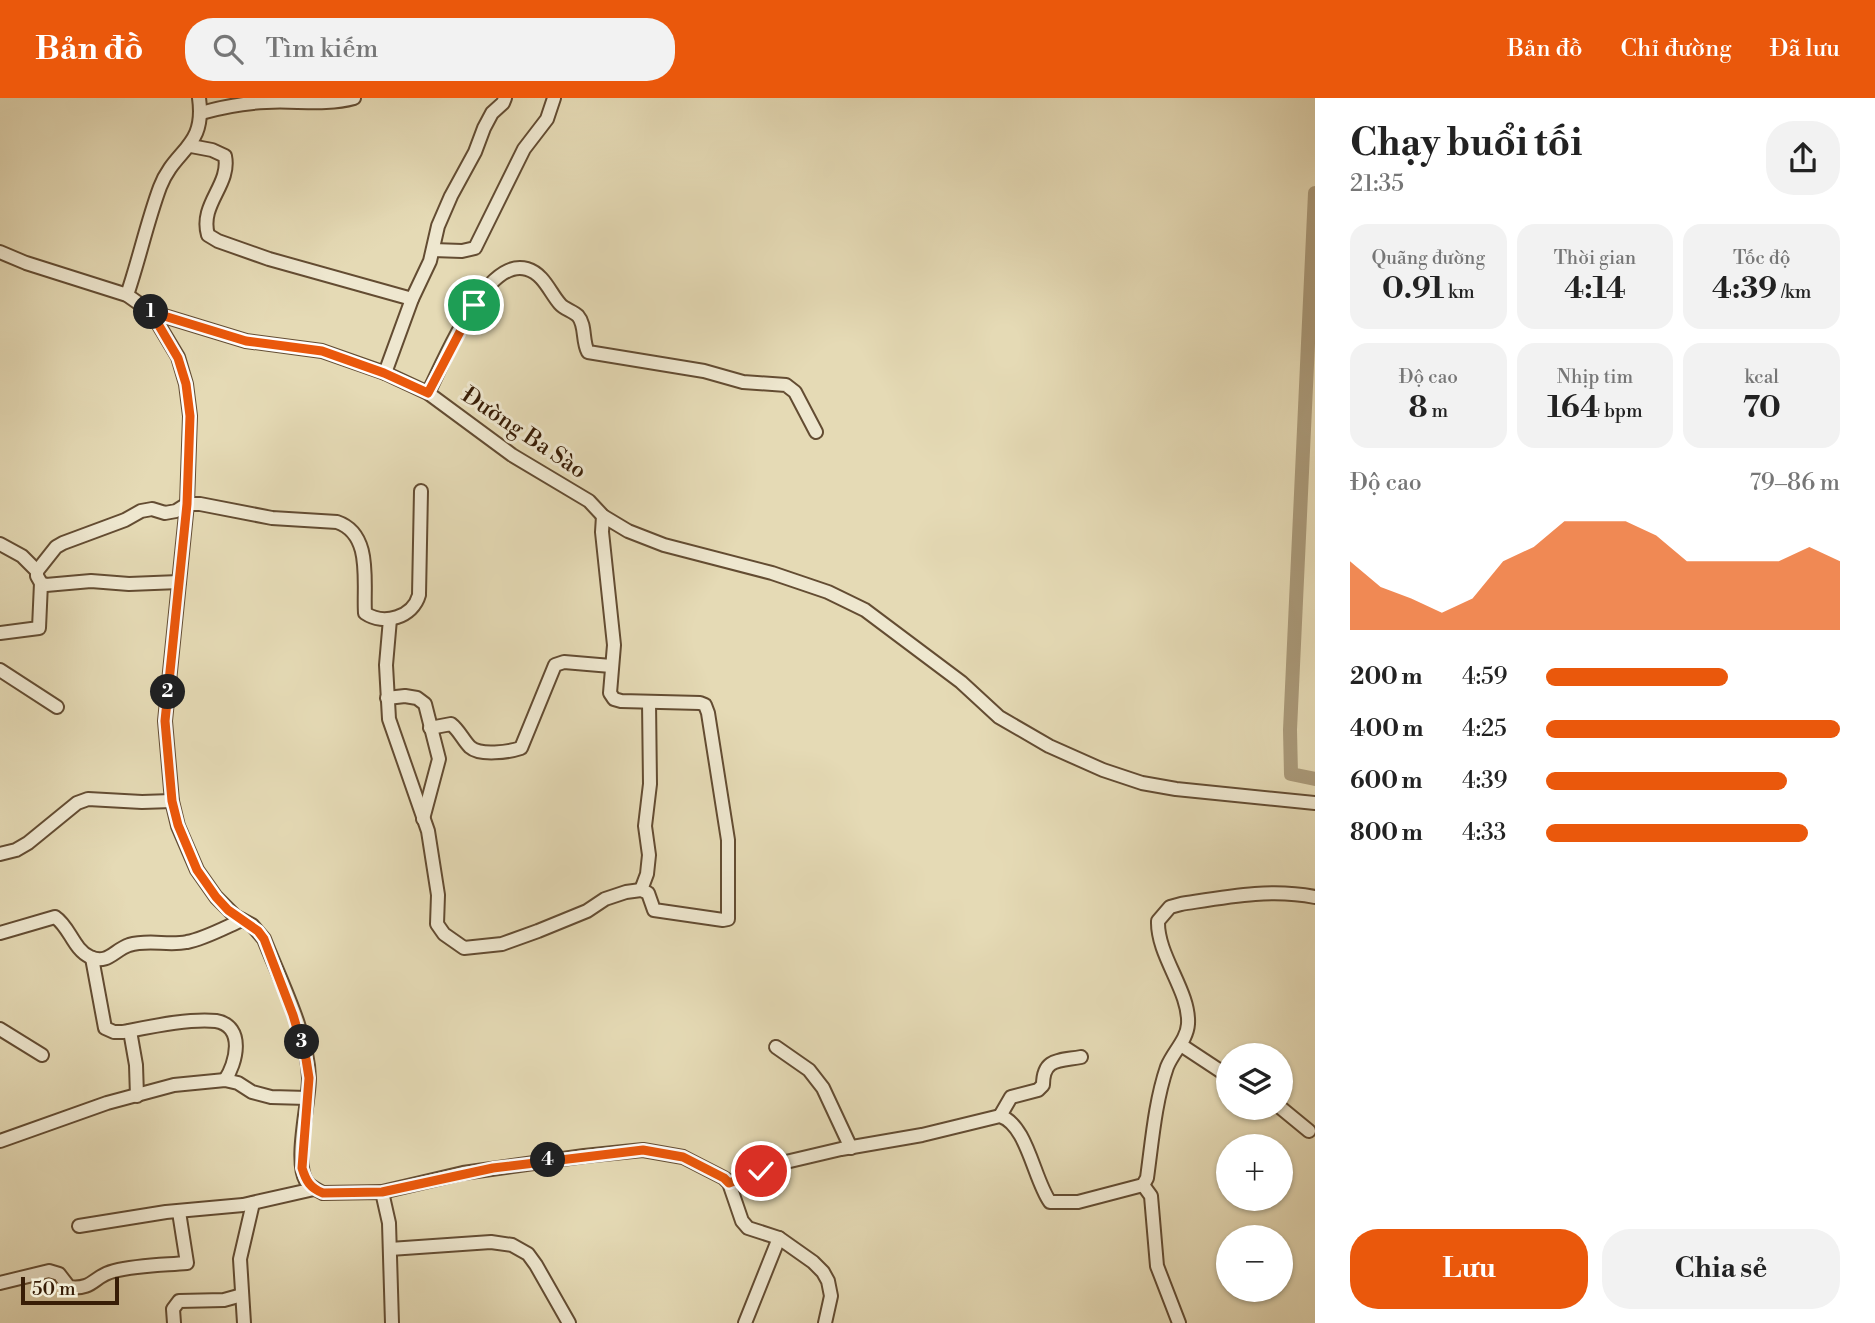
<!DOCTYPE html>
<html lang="vi">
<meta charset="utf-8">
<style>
body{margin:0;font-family:"Libre Bodoni",serif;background:#f2f2f2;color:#222;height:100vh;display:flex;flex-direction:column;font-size:26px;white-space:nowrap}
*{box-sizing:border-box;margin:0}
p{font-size:23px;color:#767676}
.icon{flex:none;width:38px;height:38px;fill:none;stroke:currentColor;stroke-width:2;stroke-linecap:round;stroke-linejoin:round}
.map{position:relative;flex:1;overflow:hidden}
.side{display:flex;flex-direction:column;background:#fff;width:560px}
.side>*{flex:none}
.tools{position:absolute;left:1216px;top:945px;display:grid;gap:14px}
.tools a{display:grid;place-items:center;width:77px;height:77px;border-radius:50%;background:#fff;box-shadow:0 2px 5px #0004;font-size:35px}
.scale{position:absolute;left:21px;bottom:18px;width:98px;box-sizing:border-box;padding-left:7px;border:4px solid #381d06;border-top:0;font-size:19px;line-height:24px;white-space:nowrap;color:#381d06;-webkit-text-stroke:5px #eee7cf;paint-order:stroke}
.pin{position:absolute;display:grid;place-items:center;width:60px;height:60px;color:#fff;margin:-30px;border:4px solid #fff;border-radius:50%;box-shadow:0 2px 7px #0007}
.km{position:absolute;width:35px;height:35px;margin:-18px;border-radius:50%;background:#222;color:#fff;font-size:19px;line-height:35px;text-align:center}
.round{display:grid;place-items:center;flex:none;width:74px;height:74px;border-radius:28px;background:#f2f2f2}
.summary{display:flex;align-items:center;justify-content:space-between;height:119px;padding:0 35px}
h1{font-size:38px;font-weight:800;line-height:52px}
.metrics{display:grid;grid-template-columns:repeat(3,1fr);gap:10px;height:119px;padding:7px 35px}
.metrics div{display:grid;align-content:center;border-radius:18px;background:#f2f2f2;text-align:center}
.metrics b{font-size:30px;font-weight:800}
.metrics small{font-size:19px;font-weight:400}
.metrics p{font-size:19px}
.chart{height:196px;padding:14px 35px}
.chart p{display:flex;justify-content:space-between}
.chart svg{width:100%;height:126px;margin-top:7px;fill:#ea580c;opacity:.7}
.cta{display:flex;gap:14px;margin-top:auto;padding:14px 35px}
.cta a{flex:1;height:80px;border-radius:28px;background:#ea580c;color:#fff;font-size:28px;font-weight:800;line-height:80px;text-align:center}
.cta a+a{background:#f2f2f2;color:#222}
ul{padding:0 35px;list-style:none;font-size:23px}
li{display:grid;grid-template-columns:112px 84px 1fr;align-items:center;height:52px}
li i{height:18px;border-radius:9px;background:#ea580c}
header{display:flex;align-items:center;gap:42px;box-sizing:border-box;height:98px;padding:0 35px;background:#ea580c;color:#fff}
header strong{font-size:33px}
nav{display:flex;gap:38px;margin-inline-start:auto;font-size:24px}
.search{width:490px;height:63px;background:#f2f2f2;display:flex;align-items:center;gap:18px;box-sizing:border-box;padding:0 24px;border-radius:28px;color:#767676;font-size:26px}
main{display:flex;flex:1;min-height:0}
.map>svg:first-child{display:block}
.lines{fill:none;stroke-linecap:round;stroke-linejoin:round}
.canal{stroke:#aa9a7a;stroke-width:14}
.street-casing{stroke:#634c32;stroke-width:16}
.street{stroke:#eee7cf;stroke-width:12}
.route-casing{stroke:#fff;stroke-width:14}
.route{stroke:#ea580c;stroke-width:9}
.labels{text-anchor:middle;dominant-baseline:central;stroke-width:6;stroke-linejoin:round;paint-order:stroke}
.street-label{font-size:23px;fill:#381d06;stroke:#eee7cf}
</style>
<header>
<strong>Bản đồ</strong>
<div class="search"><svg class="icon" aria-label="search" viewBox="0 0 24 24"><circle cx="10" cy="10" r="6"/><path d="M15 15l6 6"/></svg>Tìm kiếm</div>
<nav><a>Bản đồ</a><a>Chỉ đường</a><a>Đã lưu</a></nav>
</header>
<main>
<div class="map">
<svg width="1315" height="1225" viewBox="0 0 1315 1225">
<rect width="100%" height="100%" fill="#e5dab5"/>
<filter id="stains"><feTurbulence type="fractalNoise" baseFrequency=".00286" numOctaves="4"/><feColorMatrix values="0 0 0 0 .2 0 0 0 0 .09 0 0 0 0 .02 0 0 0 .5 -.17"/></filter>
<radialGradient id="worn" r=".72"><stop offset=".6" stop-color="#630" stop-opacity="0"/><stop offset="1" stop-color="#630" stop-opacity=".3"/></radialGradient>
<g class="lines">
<polyline class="canal" points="1315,95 1290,632 1291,676 1315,681"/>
<g class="street-casing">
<g id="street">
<path d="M201 15C222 9 244 5 266 4 295 2 325 8 354 0"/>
<path d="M191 48 212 52 225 58C231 87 199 106 208 137L218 143 269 161 412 201"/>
<polyline points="433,152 462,153 475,150 524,51 547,21 554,0"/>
<path d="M0 154 26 165 127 197 151 214 178 259 186 286 190 318 187 406 165 623 172 703 178 728 197 772 216 799 235 818 252 827 264 841C280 882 308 936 309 980 309 1005 294 1062 306 1083 310 1089 317 1092 323 1095L382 1094 389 1125 392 1225"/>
<path d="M127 197C139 162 147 124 160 89 175 50 206 50 199 0"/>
<polyline points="151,214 246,243 322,253 385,275 428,295 512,357 589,403 603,418 628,433 664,447 772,475 828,494 865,512 961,584 999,619 1049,648 1103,672 1142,685 1176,691 1315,705"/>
<polyline points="385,275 412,201 430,163 438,128 451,98 475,54 484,30 492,15 503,5 505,0"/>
<path d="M428 295C443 266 485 158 527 171 544 176 550 195 560 206 564 211 573 213 578 218 586 227 582 243 588 254L704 273 743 284 786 287 795 294 816 334"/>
<polyline points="0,446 22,458 37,473"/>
<path d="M179 484 129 486 91 483 46 487 41 485 37 478V473L56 449 63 445 125 422 141 413 152 411 165 415 176 413 187 406H200L272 420 337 424C373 436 363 485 365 515 384 528 413 519 419 497L421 393"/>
<polyline points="390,521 386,567 389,621 428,733 438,797 437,826 444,836 464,850 502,846 538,833 587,813 605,801 626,794 641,792 648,795 654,812 723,822 728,821 728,742 708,615 705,607 700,605 621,603 614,601 610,595 614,547 602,434 603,418"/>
<polyline points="0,535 39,530 41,485"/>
<polyline points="0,572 57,609"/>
<polyline points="387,600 405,598 417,600 425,606 439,661 423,721"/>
<path d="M430 630 451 626C459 632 463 642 470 649 480 658 509 654 521 650L555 567 564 564 611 568"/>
<polyline points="0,756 16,752 28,745 77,705 88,701 142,704 172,703"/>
<polyline points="641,792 647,776 649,757 645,728 650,686 649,604"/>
<path d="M0 835 55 819C70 829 73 851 90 859 108 867 114 852 129 847 149 841 168 848 187 844 204 841 226 829 242 822"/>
<path d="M92 860 105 930 114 934H123C149 929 190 920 216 923 246 928 236 966 225 982"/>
<polyline points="0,931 42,957"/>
<polyline points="130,933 136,967 137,998"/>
<polyline points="1181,947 1228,978"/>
<polyline points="776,949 809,972 823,990 851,1050"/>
<polyline points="1281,1010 1309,1033"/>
<path d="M1000 1018 1011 999 1038 992 1043 987C1043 960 1059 963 1081 959"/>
<polyline points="0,1043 107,1005 174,987 225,982 238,985 252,994 271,999 307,1000"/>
<path d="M729 1085 773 1067 841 1051 922 1037 1000 1018C1027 1026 1034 1082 1050 1104H1078L1143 1087 1147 1080C1152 1044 1155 1004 1167 969 1173 954 1187 942 1188 926 1190 893 1157 858 1158 823L1170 809 1181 806C1226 799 1270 790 1315 799"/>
<polyline points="1143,1087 1151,1098 1157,1168 1179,1225"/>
<polyline points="382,1094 463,1075 584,1058 643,1052 683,1059 724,1080 729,1085 742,1123 748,1130 779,1140 813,1164 823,1174 828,1183 831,1198 825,1225"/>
<polyline points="79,1128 166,1114 243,1107 314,1091"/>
<polyline points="390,1151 491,1144 512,1147 528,1156 536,1167 569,1225"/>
<path d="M0 1185 49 1173 59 1176 69 1189C94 1192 93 1178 114 1173 138 1167 163 1167 187 1165L179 1114"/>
<polyline points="174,1225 173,1211 179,1203 224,1202 242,1197"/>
<polyline points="244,1225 240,1161 253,1105"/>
<polyline points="745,1225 779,1140"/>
</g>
</g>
<use href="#street" class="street"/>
</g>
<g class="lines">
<g class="route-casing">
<path id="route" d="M474 207 428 295 384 275 322 253 246 243 151 214 178 260 186 286 190 318 187 406 165 623 172 703 178 727 197 772 216 799 228 812 258 833 264 841 293 917 306 961 309 980 302 1070C306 1083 310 1090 323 1095L382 1094 493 1070 643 1052 683 1059 724 1080 729 1085 761 1073"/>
</g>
<use href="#route" class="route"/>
</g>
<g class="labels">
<g class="street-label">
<text transform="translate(524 335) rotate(34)">Đường Ba Sào</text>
</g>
</g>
<rect width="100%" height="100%" filter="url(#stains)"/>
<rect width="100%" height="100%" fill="url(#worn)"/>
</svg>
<div class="tools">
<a><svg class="icon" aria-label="layers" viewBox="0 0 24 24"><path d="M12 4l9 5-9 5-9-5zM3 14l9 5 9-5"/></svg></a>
<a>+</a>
<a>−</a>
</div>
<div class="scale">50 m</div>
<div class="pin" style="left:474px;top:207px;background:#1e9e55"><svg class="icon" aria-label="arrive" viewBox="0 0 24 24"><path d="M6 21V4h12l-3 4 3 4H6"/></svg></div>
<div class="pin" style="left:761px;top:1073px;background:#d93025"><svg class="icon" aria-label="check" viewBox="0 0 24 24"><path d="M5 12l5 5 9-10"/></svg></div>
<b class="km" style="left:151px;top:214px">1</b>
<b class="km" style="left:168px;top:594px">2</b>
<b class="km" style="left:302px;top:944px">3</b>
<b class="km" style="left:548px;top:1062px">4</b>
</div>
<section class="side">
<div class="summary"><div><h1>Chạy buổi tối</h1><p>21:35</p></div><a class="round"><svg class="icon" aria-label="share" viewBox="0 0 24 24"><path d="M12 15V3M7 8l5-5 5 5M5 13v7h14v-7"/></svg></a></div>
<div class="metrics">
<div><p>Quãng đường</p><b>0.91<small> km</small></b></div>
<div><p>Thời gian</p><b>4:14</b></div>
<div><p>Tốc độ</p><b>4:39<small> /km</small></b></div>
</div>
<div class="metrics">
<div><p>Độ cao</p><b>8<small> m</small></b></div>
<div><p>Nhịp tim</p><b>164<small> bpm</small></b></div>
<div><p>kcal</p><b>70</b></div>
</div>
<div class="chart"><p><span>Độ cao</span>79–86 m</p>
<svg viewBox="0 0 160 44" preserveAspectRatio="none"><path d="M0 44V20L10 29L20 33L30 38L40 33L50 20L60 15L70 6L80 6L90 6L100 11L110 20L120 20L130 20L140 20L150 15L160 20V44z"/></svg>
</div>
<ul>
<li><b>200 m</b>4:59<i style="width:62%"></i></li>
<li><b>400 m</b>4:25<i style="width:100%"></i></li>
<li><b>600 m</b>4:39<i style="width:82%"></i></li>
<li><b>800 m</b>4:33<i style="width:89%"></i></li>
</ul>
<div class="cta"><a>Lưu</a><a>Chia sẻ</a></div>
</section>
</main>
